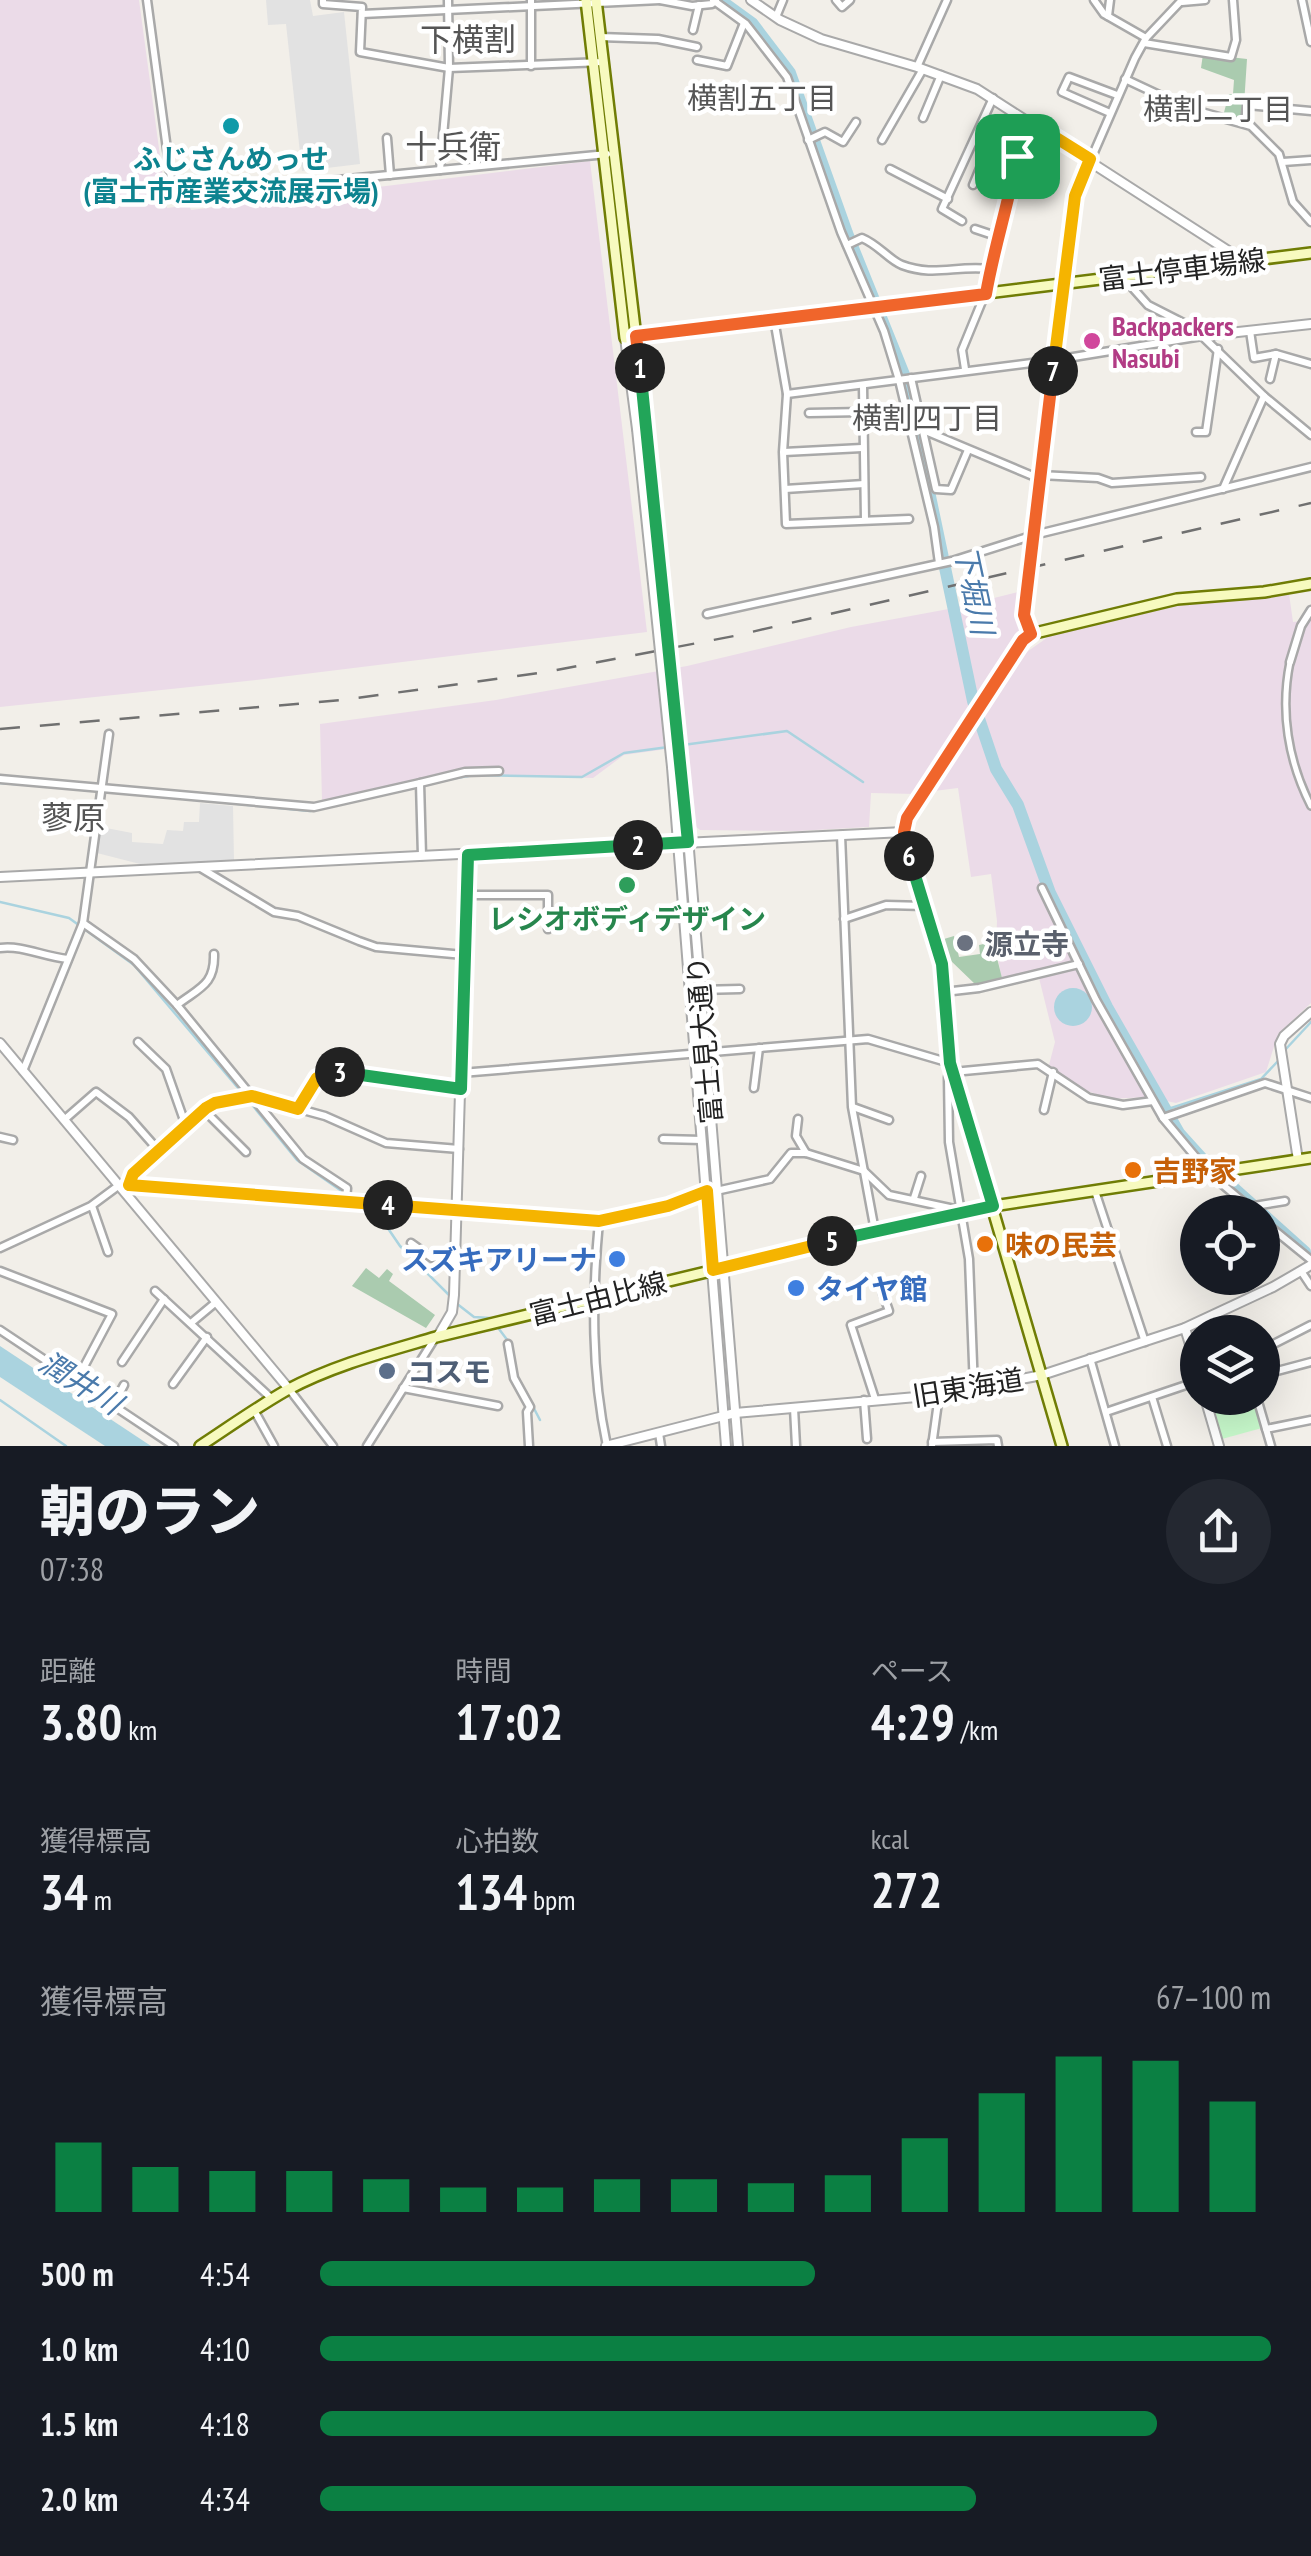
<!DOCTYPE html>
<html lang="ja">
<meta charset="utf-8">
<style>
body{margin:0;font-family:"PT Sans Narrow","Noto Sans JP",sans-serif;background:#242831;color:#f1f3f6;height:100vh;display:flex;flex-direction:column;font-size:38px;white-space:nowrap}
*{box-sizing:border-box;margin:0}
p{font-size:32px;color:#9ea1a6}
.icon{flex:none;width:55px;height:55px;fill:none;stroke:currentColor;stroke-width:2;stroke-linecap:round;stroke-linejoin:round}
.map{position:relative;height:1446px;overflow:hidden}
.panel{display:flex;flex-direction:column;background:#171b24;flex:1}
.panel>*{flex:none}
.tools{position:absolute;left:1180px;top:1195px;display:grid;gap:20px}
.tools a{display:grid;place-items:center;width:100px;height:100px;border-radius:50%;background:#171b24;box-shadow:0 10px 40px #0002;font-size:50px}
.pin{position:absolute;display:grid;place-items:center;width:85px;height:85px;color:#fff;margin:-42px;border-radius:20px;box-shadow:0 5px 15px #0006}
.km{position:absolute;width:50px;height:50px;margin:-25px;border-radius:50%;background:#222;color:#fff;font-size:28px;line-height:50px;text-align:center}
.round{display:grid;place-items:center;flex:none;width:105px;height:105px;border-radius:52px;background:#242831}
.overview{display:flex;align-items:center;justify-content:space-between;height:170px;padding:0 40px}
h1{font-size:55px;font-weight:800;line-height:75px}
.stats{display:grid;grid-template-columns:repeat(3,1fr);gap:15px;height:170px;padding:10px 40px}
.stats div{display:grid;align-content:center}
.stats b{font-size:50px;font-weight:800}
.stats small{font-size:28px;font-weight:400}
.stats p{font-size:28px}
.chart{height:280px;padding:20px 40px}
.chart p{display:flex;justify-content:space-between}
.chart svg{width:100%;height:180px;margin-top:10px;stroke:#0b8043;stroke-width:6}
ul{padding:0 40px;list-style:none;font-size:32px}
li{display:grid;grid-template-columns:160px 120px 1fr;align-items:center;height:75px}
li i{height:25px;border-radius:12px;background:#0b8043}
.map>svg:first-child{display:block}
.industrial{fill:#ebdbe8}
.cemetery{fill:#aacbaf}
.park{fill:#c8facc}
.parking{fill:#e2e2e2}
.water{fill:#aad3df}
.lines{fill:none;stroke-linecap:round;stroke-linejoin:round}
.stream{stroke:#aad3df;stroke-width:2.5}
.river{stroke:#aad3df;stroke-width:12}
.pedestrian-casing{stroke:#a9a9a9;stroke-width:10}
.minor-casing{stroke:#a9a9a9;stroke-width:11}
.tertiary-casing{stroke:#a9a9a9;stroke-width:12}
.secondary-casing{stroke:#707d05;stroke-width:14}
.pedestrian{stroke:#fff;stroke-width:5}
.minor{stroke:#fff;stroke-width:6}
.tertiary{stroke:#fff;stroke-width:8}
.secondary{stroke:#f7fabf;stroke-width:9}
.rail{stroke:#707070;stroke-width:2.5;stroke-dasharray:20 20;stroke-linecap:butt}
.tertiary-bridge-casing{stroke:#a9a9a9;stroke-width:12;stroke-linecap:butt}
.tertiary-bridge{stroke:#fff;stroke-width:8}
.split-1-casing{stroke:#fff;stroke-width:20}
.split-2-casing{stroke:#fff;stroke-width:20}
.split-3-casing{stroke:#fff;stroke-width:20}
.split-4-casing{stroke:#fff;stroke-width:20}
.split-5-casing{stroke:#fff;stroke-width:20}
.split-6-casing{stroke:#fff;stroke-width:20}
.split-7-casing{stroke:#fff;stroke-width:20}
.split-8-casing{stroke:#fff;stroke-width:20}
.split-1{stroke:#f0652b;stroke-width:12}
.split-2{stroke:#22a559;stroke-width:12}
.split-3{stroke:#22a559;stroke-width:12}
.split-4{stroke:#f5b400;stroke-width:12}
.split-5{stroke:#f5b400;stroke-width:12}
.split-6{stroke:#22a559;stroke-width:12}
.split-7{stroke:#f0652b;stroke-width:12}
.split-8{stroke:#f5b400;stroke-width:12}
.culture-dot{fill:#0f9aa8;stroke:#fff;stroke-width:4}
.hotel-dot{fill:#d1479c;stroke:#fff;stroke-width:4}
.leisure-dot{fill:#2e9e5b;stroke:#fff;stroke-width:4}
.worship-dot{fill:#6b7280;stroke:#fff;stroke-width:4}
.food-dot{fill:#e8710a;stroke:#fff;stroke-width:4}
.shop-dot{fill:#3f7fe0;stroke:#fff;stroke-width:4}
.service-dot{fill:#5c6f8a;stroke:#fff;stroke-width:4}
.labels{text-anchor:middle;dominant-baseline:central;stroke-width:9;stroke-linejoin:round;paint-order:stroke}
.culture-label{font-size:28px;font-weight:bold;fill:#0d838f;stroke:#fff}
.street-label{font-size:28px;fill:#222;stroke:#fff}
.hotel-label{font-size:28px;font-weight:bold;fill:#b23c85;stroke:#fff;text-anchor:start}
.leisure-label{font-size:28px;font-weight:bold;fill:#27864d;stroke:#fff}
.worship-label{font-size:28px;font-weight:bold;fill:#5b616d;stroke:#fff;text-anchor:start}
.food-label{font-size:28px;font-weight:bold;fill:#c56008;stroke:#fff;text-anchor:start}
.shop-label{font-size:28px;font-weight:bold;fill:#366cbe;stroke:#fff;text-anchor:end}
.service-label{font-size:28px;font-weight:bold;fill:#4e5e75;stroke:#fff;text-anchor:start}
.neighbourhood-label{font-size:30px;fill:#555;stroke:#fff}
.water-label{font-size:30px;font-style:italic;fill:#4a7aab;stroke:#fff}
.quarter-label{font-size:32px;fill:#555;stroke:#fff}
</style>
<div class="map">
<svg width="1311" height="1446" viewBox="0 0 1311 1446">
<rect width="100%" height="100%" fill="#f2efe9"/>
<g class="industrial">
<polygon points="0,0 139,0 167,208 189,205 191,210 590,161 647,632 247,681 0,707"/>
<polygon points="1026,590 1023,633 916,794 871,793 869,827 797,831 700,830 694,825 688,746 624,755 593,778 464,774 322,800 320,724 496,700 687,666 851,627 954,608"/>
<polygon points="1289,594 1293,622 1302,621 1311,607 1311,1003 1278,1034 1266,1072 1176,1103 1147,1097 1109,1099 1085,1090 1049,1065 1055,1042 1039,978 1003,986 996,947 997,921 991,874 971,877 958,788 934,791 1021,656 1051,635 1178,606"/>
</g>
<g class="cemetery">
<polygon points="1203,54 1247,59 1243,120 1223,116 1229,94 1233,94 1234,80 1201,68"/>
<polygon points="954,936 959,957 980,954 979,945 993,942 1002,978 976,985 949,959 944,939"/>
<polygon points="366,1268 379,1278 387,1269 393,1274 389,1281 435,1315 426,1328 352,1286"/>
</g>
<polygon class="park" points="1210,1398 1253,1398 1262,1428 1222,1439"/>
<g class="parking">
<polygon points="266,0 310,0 313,16 344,12 360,164 302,171 286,24 268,25"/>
<polygon points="200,803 233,806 234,861 140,864 97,853 101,827 132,833 132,842 163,844 167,830 183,831 184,822 199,822"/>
</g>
<g class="water">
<circle cx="1073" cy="1007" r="19"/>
<polygon points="0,1346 151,1446 105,1446 0,1377"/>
</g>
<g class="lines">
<g class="stream">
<polyline points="445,780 474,775 582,777 624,753 787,731 863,782"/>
<polyline points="0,783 56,787"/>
<polyline points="149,795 310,811 417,787"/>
<polyline points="0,902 69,918 134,965 244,1095"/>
<polyline points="1285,1050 1311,1022"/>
<polyline points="249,1101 297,1160 343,1192"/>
<polyline points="1165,1110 1261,1079 1278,1061"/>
<polyline points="372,1205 400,1246 451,1297"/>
<polyline points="456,1303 474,1317 490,1318"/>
<polyline points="499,1329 508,1341"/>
<polyline points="529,1399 540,1420"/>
<polyline points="0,1400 66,1446"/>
</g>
<polyline class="river" points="720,0 752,23 790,73 847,233 905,377 973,701 996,769 1018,805 1050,893 1107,1007 1179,1133 1207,1164 1305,1252"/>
<g class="pedestrian-casing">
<path id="pedestrian" d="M1290 662C1280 711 1288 761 1311 806"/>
</g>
<g class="minor-casing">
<g id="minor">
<polyline points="147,0 171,179 182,195 607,154"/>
<polyline points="323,0 323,4 362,7 360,52 449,68 603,62"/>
<polyline points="531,0 531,66"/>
<polyline points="660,0 692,6 712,4 716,0"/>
<polyline points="713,0 746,24 787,77 841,232 884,331 899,380 934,527 939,563"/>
<polyline points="836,0 842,7 850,0"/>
<polyline points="1094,0 1104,14 1146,38"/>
<polyline points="1302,0 1311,42"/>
<polyline points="1182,2 1205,0"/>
<polyline points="362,14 660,0"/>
<polyline points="1108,16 1110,0"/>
<polyline points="776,17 783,0"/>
<polyline points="693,30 699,5"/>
<polyline points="600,37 658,39 697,47"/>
<polyline points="1144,43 1231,57 1236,40 1233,0"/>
<polyline points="697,60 727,66 744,23"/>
<polyline points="917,67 947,0"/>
<polyline points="1125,79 1187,108 1251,126 1279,154 1293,202 1311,222"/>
<polyline points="1110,113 1062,92 1069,77 1117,95"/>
<polyline points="923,118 941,75"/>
<polyline points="1245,123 1247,105 1311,111"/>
<polyline points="387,138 390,175"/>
<polyline points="808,140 825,132 843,142 856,122"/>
<polyline points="882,140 923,69"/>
<polyline points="1283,162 1311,160"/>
<polyline points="890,169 948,199"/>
<polyline points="440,170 449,68 448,0"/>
<polyline points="973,185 990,144 1017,156"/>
<polyline points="962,221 942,209 993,98"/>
<polyline points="975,229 996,236"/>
<path d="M847 245 862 238C879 245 889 260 902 265 934 277 956 265 990 269"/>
<polyline points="1123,277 1148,305 1205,334"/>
<polyline points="774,319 787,394 783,452 786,524 909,519"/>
<polyline points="1250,331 1254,358 1276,354 1311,364"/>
<polyline points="965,369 962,350 985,294 996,253 996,236 1008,205 1017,156 1034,124"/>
<polyline points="911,378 936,489 951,490 968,450"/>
<polyline points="1270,379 1276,354"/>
<polyline points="863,386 865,520"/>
<polyline points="787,394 1055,360 1202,336 1264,396 1311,435"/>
<polyline points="809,413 863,412"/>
<polyline points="923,430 1040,479"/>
<polyline points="1196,432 1206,432 1218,349"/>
<polyline points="784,452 862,448"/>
<polyline points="1040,475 1098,478 1112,483 1201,477"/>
<polyline points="785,489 864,484"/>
<polyline points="1223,489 1264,396"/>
<polyline points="707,614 952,561 1034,535 1311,467"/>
<polyline points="1031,634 1024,615 1075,196 1135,58 1146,38 1182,0"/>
<polyline points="1290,662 1301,626 1311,610"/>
<polyline points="0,779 314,807 420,783"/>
<polyline points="841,835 852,1107 875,1231"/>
<polyline points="422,856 420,783 465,772 499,771"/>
<polyline points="199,867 274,912 298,916 359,941 376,947 464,955"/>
<polyline points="1042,888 1096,1000 1163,1118 1209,1173 1255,1212"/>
<polyline points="466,895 548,895 548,929"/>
<polyline points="844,919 886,905 925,906"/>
<polyline points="83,923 134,959 177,1005"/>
<path d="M0 948C23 945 44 957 68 959"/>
<path d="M214 954C215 985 199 988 177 1005L303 1159 347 1188 346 1200"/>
<polyline points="699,990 740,989"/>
<polyline points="944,992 979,988 1079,964"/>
<polyline points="138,1042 166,1069 186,1126"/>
<polyline points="23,1071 83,923 109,734"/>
<polyline points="461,1073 868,1039 950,1063"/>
<polyline points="754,1088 759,1048"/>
<polyline points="853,1107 889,1120"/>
<polyline points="298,1109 317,1077 335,1071 461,1089"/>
<polyline points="204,1110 246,1152"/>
<polyline points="1044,1110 1053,1072"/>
<polyline points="1163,1118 1265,1083 1311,1098"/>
<polyline points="798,1119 796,1136 806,1153"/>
<polyline points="64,1120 96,1092 129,1117 159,1151"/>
<polyline points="0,1137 13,1140"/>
<polyline points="663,1139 702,1140"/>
<polyline points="129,1185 133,1174 206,1108 252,1096 325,1116 386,1143 459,1149"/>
<polyline points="716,1191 770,1179 791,1153 806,1153 864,1171 889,1195 959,1210"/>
<polyline points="1095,1191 1145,1342"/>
<polyline points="914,1198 921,1176"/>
<polyline points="92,1206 108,1252"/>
<polyline points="1248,1207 1285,1201"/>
<polyline points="1262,1220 1311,1260"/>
<path d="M599 1221C592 1297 591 1371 607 1446"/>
<polyline points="411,1243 432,1258 438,1257 454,1266"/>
<polyline points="0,1248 91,1206 118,1186 346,1200 599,1221 668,1207 706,1191"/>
<polyline points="0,1271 112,1314 79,1376 89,1391"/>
<polyline points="1301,1271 1311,1286"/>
<polyline points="155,1291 271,1398"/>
<polyline points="191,1323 215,1303"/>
<polyline points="0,1330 174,1446"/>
<polyline points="508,1344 514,1378 530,1407 527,1412 529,1446"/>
<polyline points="1262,1350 1311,1325"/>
<polyline points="1090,1358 1115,1446"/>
<polyline points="122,1362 164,1299"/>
<polyline points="1262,1375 1311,1362"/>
<polyline points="173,1384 207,1337"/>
<polyline points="403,1388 498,1406"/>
<polyline points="289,1389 333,1446"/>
<polyline points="974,1389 969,1259 949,1142 948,1077 953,1072 1038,1064 1089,1098 1123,1105 1153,1101"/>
<polyline points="1152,1397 1167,1446"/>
<polyline points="1257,1398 1271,1446"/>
<polyline points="875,1399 851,1325 889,1311 883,1294"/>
<polyline points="864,1400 867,1439"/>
<polyline points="112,1407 124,1385"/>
<polyline points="794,1408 796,1446"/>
<polyline points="254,1410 274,1446"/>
<polyline points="1106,1412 1198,1381"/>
<polyline points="1266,1429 1311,1420"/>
<polyline points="659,1433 661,1446"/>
<polyline points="932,1442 997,1440 998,1446"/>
<polyline points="367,1446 435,1338"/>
<polyline points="932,1446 939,1395"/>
</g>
</g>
<g class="tertiary-casing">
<g id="tertiary">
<polyline points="751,0 780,20 821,39 917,67 977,89 1244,261"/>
<polyline points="1202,336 1311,324"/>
<polyline points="636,337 646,428"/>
<polyline points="625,338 637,429"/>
<polyline points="682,765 738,1446"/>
<polyline points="672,767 726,1446"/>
<polyline points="0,877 904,832"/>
<polyline points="0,1043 289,1389"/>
<polyline points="1298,1160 1280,1044 1284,1036 1311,1012"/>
<polyline points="1185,1328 1198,1371"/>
<polyline points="438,1336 452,1312 454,1295 467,855"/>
<polyline points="1205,1398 1219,1446"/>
<polyline points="606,1446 735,1413 939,1395 1042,1375 1185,1328 1273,1287 1311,1265"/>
</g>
</g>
<g class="secondary-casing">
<g id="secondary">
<polyline points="586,0 625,338 1311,253"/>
<polyline points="596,0 636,337"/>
<path d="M200 1446C229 1427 257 1407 287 1390 334 1365 385 1352 436 1337L960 1211 1311 1158"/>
<polyline points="1062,1446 950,1063 942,964 907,848 904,832 907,818 1023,640 1031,634 1177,599 1264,592 1311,584"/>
</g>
</g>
<use href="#pedestrian" class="pedestrian"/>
<use href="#minor" class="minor"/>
<use href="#tertiary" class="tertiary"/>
<use href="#secondary" class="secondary"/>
<polyline class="rail" points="0,729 343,700 546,672 734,636 1311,503"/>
<g class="tertiary-bridge-casing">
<g id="tertiary-bridge">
<polyline points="646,428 682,765"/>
<polyline points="637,429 672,767"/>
</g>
</g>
<use href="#tertiary-bridge" class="tertiary-bridge"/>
</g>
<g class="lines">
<g class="split-1-casing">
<path id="split-1" d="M640 368 636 336 986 294C994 247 1009 203 1017 156"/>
</g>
<g class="split-2-casing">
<polyline id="split-2" points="638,845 688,842 640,368"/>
</g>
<g class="split-3-casing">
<polyline id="split-3" points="340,1072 461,1089 468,855 638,845"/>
</g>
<g class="split-4-casing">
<polyline id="split-4" points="340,1072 317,1078 298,1109 252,1096 215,1103 206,1108 133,1174 129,1185 388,1205"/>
</g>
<g class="split-5-casing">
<polyline id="split-5" points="388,1205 599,1221 668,1206 707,1191 713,1270 832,1241"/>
</g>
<g class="split-6-casing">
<polyline id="split-6" points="832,1241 993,1206 950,1063 942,964 909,856"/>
</g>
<g class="split-7-casing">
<polyline id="split-7" points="909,856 904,832 907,818 1023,640 1031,634 1024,615 1053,371"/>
</g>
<g class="split-8-casing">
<polyline id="split-8" points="1017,156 1034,124 1090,159 1075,196 1053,371"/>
</g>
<use href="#split-1" class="split-1"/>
<use href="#split-2" class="split-2"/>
<use href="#split-3" class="split-3"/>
<use href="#split-4" class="split-4"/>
<use href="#split-5" class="split-5"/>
<use href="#split-6" class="split-6"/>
<use href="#split-7" class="split-7"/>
<use href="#split-8" class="split-8"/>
</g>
<circle class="culture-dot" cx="231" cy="126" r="10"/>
<circle class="hotel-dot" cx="1092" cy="341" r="10"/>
<circle class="leisure-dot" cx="627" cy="885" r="10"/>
<circle class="worship-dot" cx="965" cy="943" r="10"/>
<g class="food-dot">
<circle cx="1133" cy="1170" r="10"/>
<circle cx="985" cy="1244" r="10"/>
</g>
<g class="shop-dot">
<circle cx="617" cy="1259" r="10"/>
<circle cx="796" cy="1288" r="10"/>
</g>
<circle class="service-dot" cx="387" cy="1371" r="10"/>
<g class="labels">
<g class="culture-label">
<text x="231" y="158">ふじさんめっせ<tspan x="231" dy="32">(富士市産業交流展示場)</tspan></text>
</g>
<g class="street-label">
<text transform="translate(1182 269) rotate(-7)">富士停車場線</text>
<text transform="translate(704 1040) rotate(-95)">富士見大通り</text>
<text transform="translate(598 1298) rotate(-14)">富士由比線</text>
<text transform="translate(968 1387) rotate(-9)">旧東海道</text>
</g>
<g class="hotel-label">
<text x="1112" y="325">Backpackers<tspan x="1112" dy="32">Nasubi</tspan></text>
</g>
<g class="leisure-label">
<text x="627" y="918">レシオボディデザイン</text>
</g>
<g class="worship-label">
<text x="985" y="943">源立寺</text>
</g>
<g class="food-label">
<text x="1153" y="1170">吉野家</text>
<text x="1005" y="1244">味の民芸</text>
</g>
<g class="shop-label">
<text x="597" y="1259">スズキアリーナ</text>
<text x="816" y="1288" text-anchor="start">タイヤ館</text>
</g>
<g class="service-label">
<text x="407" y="1371">コスモ</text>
</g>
<g class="neighbourhood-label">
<text x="762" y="97">横割五丁目</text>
<text x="1218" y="108">横割二丁目</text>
<text x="927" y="417">横割四丁目</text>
</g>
<g class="water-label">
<text transform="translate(975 590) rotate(78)">下堀川</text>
<text transform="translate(81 1382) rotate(32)">潤井川</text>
</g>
<g class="quarter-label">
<text x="468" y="39">下横割</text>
<text x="453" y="146">十兵衛</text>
<text x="73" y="817">蓼原</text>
</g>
</g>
</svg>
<div class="tools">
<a><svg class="icon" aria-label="locate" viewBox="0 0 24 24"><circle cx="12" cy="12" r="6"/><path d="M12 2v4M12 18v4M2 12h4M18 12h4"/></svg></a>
<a><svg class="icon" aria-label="layers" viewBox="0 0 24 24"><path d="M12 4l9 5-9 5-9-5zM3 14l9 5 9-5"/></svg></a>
</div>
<div class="pin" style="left:1017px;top:156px;background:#1e9e55"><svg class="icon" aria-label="arrive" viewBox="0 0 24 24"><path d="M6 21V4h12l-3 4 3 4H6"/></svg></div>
<b class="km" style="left:640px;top:368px">1</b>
<b class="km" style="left:638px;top:845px">2</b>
<b class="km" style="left:340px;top:1072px">3</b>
<b class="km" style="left:388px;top:1205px">4</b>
<b class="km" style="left:832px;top:1241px">5</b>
<b class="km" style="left:909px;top:856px">6</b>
<b class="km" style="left:1053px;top:371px">7</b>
</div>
<section class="panel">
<div class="overview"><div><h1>朝のラン</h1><p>07:38</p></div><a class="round"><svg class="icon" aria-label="share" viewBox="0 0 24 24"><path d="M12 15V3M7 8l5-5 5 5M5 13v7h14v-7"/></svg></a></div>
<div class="stats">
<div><p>距離</p><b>3.80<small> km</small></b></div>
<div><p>時間</p><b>17:02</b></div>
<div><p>ペース</p><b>4:29<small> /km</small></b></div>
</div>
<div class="stats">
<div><p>獲得標高</p><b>34<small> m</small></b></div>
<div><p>心拍数</p><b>134<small> bpm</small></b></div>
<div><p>kcal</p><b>272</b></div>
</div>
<div class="chart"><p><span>獲得標高</span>67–100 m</p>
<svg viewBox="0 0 160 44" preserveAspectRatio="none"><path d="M5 44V27M15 44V33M25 44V34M35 44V34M45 44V36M55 44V38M65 44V38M75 44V36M85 44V36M95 44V37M105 44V35M115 44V26M125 44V15M135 44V6M145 44V7M155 44V17"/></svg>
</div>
<ul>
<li><b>500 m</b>4:54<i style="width:52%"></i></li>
<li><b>1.0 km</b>4:10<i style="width:100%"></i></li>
<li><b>1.5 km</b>4:18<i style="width:88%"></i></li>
<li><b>2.0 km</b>4:34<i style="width:69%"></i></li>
</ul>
</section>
